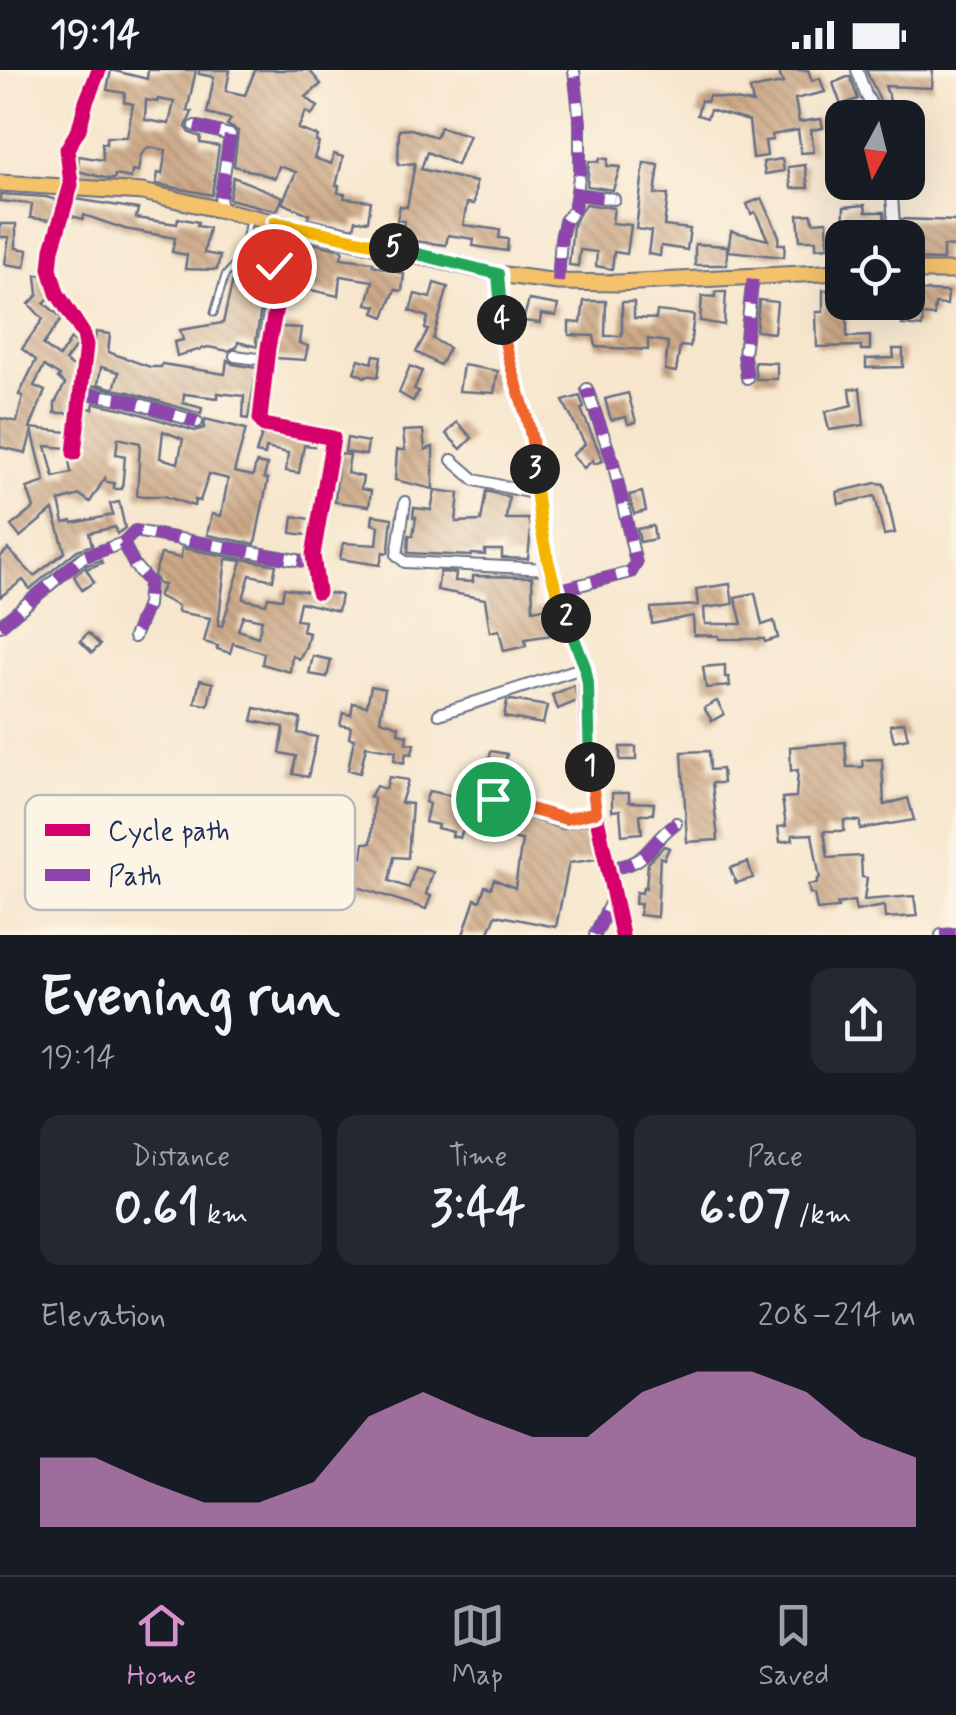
<!DOCTYPE html>
<meta charset="utf-8">
<style>
body{margin:0;font-family:Mynerve,sans-serif;background:#242831;color:#f1f3f6;height:100vh;display:flex;flex-direction:column;font-size:38px;white-space:nowrap}
*{box-sizing:border-box;margin:0}
p{font-size:32px;color:#9ea1a6}
.icon{flex:none;width:55px;height:55px;fill:none;stroke:currentColor;stroke-width:2;stroke-linecap:round;stroke-linejoin:round}
.map{position:relative;height:865px;overflow:hidden}
.panel{display:flex;flex-direction:column;background:#171b24;flex:1}
.panel>*{flex:none}
.needle{width:65px;rotate:187deg}
.buttons{position:absolute;left:825px;top:30px;display:grid;gap:20px}
.buttons a{display:grid;place-items:center;width:100px;height:100px;border-radius:20px;background:#171b24;box-shadow:0 10px 40px #0002;font-size:50px}
.pin{position:absolute;display:grid;place-items:center;width:85px;height:85px;color:#fff;margin:-42px;border:5px solid #fff;border-radius:50%;box-shadow:0 2px 10px #0007}
.km{position:absolute;width:50px;height:50px;margin:-25px;border-radius:50%;background:#222;color:#fff;font-size:28px;line-height:50px;text-align:center}
.round{display:grid;place-items:center;flex:none;width:105px;height:105px;border-radius:20px;background:#242831}
.summary{display:flex;align-items:center;justify-content:space-between;height:170px;padding:0 40px}
h1{font-size:55px;font-weight:800;line-height:75px}
.stats{display:grid;grid-template-columns:repeat(3,1fr);gap:15px;height:170px;padding:10px 40px}
.stats div{display:grid;align-content:center;border-radius:20px;background:#242831;text-align:center}
.stats b{font-size:50px;font-weight:800}
.stats small{font-size:28px;font-weight:400}
.stats p{font-size:28px}
.chart{height:280px;padding:20px 40px}
.chart p{display:flex;justify-content:space-between}
.chart svg{width:100%;height:180px;margin-top:10px;fill:#d690ce;opacity:.7}
.status{display:flex;justify-content:space-between;align-items:center;height:70px;padding:0 50px;background:#171b24;direction:ltr}
.status svg{height:28px;fill:currentColor}
.menu{display:flex;justify-content:space-around;align-items:center;height:140px;border-top:2px solid #363941;background:#171b24;font-size:28px;color:#9ea1a6}
.menu a{display:grid;justify-items:center;gap:5px}
.menu .active{color:#d690ce}
.map>svg:first-child{display:block}
.building{fill:url(#building-back-hatch);fill-rule:evenodd}
.lines{fill:none;stroke-linecap:round;stroke-linejoin:round}
.lane-casing{stroke:#686f85;stroke-width:9}
.street-casing{stroke:#686f85;stroke-width:14}
.primary-casing{stroke:#686f85;stroke-width:19}
.lane{stroke:#fff;stroke-width:5}
.street{stroke:#fff;stroke-width:10}
.primary{stroke:#f3c26a;stroke-width:15}
.quiet{stroke:#8e44ad;stroke-width:12;stroke-dasharray:25 12;stroke-linecap:butt}
.cycleway-casing{stroke:#fcf5e5;stroke-width:21}
.cycleway{stroke:#d6006c;stroke-width:15}
.split-1-casing{stroke:#fff;stroke-width:20}
.split-2-casing{stroke:#fff;stroke-width:20}
.split-3-casing{stroke:#fff;stroke-width:20}
.split-4-casing{stroke:#fff;stroke-width:20}
.split-5-casing{stroke:#fff;stroke-width:20}
.split-6-casing{stroke:#fff;stroke-width:20}
.split-1{stroke:#f0652b;stroke-width:12}
.split-2{stroke:#22a559;stroke-width:12}
.split-3{stroke:#f5b400;stroke-width:12}
.split-4{stroke:#f0652b;stroke-width:12}
.split-5{stroke:#22a559;stroke-width:12}
.split-6{stroke:#f5b400;stroke-width:12}
.key{fill:#fcf5e5;stroke:#b8babc;stroke-width:2.5}
.key-label{font-size:28px;fill:#1b2f5e}
</style>
<div class="status"><b>19:14</b><svg viewBox="0 0 49 12"><path d="M0 12V9h3v3zM5 12V6h3v6zM10 12V3h3v9zM15 12V0h3v12zM26 1h20v11H26zM47 4h2v5h-2z"/></svg></div>
<div class="map">
<svg width="956" height="865" viewBox="0 0 956 865">
<defs>
<pattern id="building-back-hatch" width="6" height="6" patternUnits="userSpaceOnUse" patternTransform="scale(2.5)"><rect width="6" height="6" fill="#cda987"/><path d="M-1 5l2 2M0 0l6 6M5-1l2 2" fill="none" stroke="#a68a72"/></pattern>
</defs>
<rect width="100%" height="100%" fill="#fcf5e5"/>
<filter id="ink" filterUnits="userSpaceOnUse"><feTurbulence type="fractalNoise" baseFrequency=".01" numOctaves="2"/><feDisplacementMap in="SourceGraphic" scale="20" xChannelSelector="R" yChannelSelector="G"/><feConvolveMatrix kernelMatrix="1 2 1 2 8 2 1 2 1" color-interpolation-filters="sRGB"/></filter>
<filter id="wash" filterUnits="userSpaceOnUse"><feTurbulence type="fractalNoise" baseFrequency=".0048" numOctaves="4" result="noise"/><feDisplacementMap in="SourceGraphic" scale="40" xChannelSelector="R" yChannelSelector="G"/><feGaussianBlur stdDeviation="2.25" result="paint"/><feColorMatrix in="noise" values="0 0 0 0 0 0 0 0 0 0 0 0 0 0 0 0 0 1.4 0 .05"/><feComposite in="paint" operator="in"/></filter>
<g filter="url(#wash)">
<rect width="100%" height="100%" fill="#f7e6cd"/>
<g id="blocks">
<g class="building">
<path d="M111 0 147 9 148 0H196L187 41 192 42 186 57 190 63 201 67 200 73 219 76 212 125 156 114 158 103 162 104 166 80 148 77 141 85 138 102 132 101 131 108 115 105 114 109H109L78 101 79 86 103 90 102 73 106 74 107 67H127L133 34 124 32 125 23 107 20ZM158 29 174 32 169 54 145 50 146 30 157 32Z"/>
<polygon points="199,0 230,0 226,21 245,25 255,0 309,0 321,14 306,27 318,37 311,45 306,41 298,59 318,66 316,72 319,73 314,88 331,94 334,84 343,87 336,116 339,116 338,123 345,124 344,128 371,131 368,151 356,150 354,158 308,149 309,144 282,133 296,102 279,96 275,108 234,96 238,61 227,55 231,49 207,43 214,7 199,4"/>
<polygon points="778,0 808,0 812,11 820,8 825,22 795,29 799,52 821,49 823,58 811,60 814,82 801,83 798,60 772,65 773,70 765,71 767,86 753,88 749,51 710,40 707,48 697,45 701,30 707,32 709,26 753,33 750,19 783,13"/>
<polygon points="866,0 933,0 932,18 885,16 896,48 888,48"/>
<polygon points="850,6 858,29 841,35 833,13"/>
<polygon points="440,57 469,65 457,95 427,82 421,99 476,112 474,134 467,133 463,155 500,160 499,168 508,169 507,181 473,176 474,169 448,165 446,175 406,170 408,159 403,158 404,151 397,150 400,136 407,137 415,93 398,95 399,60 411,59 436,67"/>
<polygon points="600,88 608,89 607,96 620,97 613,120 587,116 589,91 599,92"/>
<polygon points="782,89 784,101 765,104 763,92"/>
<polygon points="644,93 659,95 655,124 668,125 664,156 690,159 687,180 661,176 660,186 648,184 651,161 636,159"/>
<polygon points="805,95 808,118 791,118 788,97"/>
<polygon points="233,107 283,127 277,141 229,129"/>
<polygon points="0,124 46,127 57,130 51,150 30,148 32,134 0,131"/>
<polygon points="762,128 779,166 778,174 785,174 784,187 728,181 731,161 768,170 755,142 751,144 747,134"/>
<polygon points="76,129 138,139 136,148 177,154 178,148 198,152 197,156 209,158 204,183 220,186 217,200 185,199 187,185 172,182 175,168 125,159 84,145 83,149 71,146"/>
<polygon points="585,134 614,138 612,153 631,155 627,184 614,182 612,199 596,196 597,182 580,180 578,196 569,195 573,155"/>
<polygon points="865,135 866,142 884,142 886,168 843,168 844,137"/>
<polygon points="812,144 813,152 827,151 828,177 816,178 816,170 800,170 798,145"/>
<polygon points="902,149 956,151 956,177 943,176 943,190 908,189 908,168 904,168"/>
<polygon points="0,154 16,154 16,178 28,180 25,197 5,194 9,167 0,167"/>
<polygon points="308,172 343,180 341,188 373,192 373,195 404,204 402,221 395,220 384,247 374,243 377,236 367,234 373,211 340,206 338,226 302,218"/>
<polygon points="695,174 727,176 727,195 695,195"/>
<polygon points="242,196 267,201 256,271 258,277 238,272 237,277 228,281 208,277 177,286 174,272 183,270 180,260 223,253 234,205"/>
<path d="M36 205H43L50 227 44 233 62 248 43 275 59 287 71 269 77 275 65 291 75 298 69 343H55V333L65 314 58 308 60 306 44 296 34 316 45 321 30 358 68 362 66 378 46 376 54 407 71 403 69 390 77 391 82 387 88 338 93 339 94 333 125 339 195 361 204 358 205 349 246 359 234 402 253 406 256 393 267 395 264 408 268 409 255 474 207 465 212 444 221 446 228 409 209 404 200 431 195 430 194 436 164 426H137L140 373 118 368 116 384 125 386 122 419H114V413L106 412 105 408 90 432 80 425 59 431 64 453 72 451 73 453 113 445 110 434 119 432 125 458 117 464 115 457 89 463 92 475 77 480 30 519 23 510 0 527V487L8 479 34 506 65 482 53 440 20 467 11 456 34 438 27 418 45 412 32 360 26 383 0 377V348L17 352 23 326 19 325 36 290 22 279 43 249 29 234 38 225ZM163 361 183 369 178 393 160 388Z"/>
<polygon points="434,213 448,217 433,269 449,278 440,295 416,282 428,260 425,259 428,247 410,241 415,224 430,228"/>
<polygon points="823,220 838,220 838,232 908,232 908,220 948,222 947,235 935,234 934,246 923,245 922,257 902,255 903,247 847,247 847,267 870,266 870,280 861,280 861,276 817,277 816,242 823,242"/>
<polygon points="715,222 726,222 724,255 700,251 702,226 715,227"/>
<polygon points="529,230 558,235 556,246 541,244 540,253 523,251"/>
<polygon points="759,230 777,232 774,263 756,261"/>
<polygon points="584,231 606,231 605,266 622,266 622,232 634,232 634,248 656,249 657,241 694,245 690,277 680,276 676,302 665,300 668,272 648,269 648,280 596,277 594,266 569,265 569,252 581,253"/>
<polygon points="281,257 301,258 299,273 308,276 305,290 276,288"/>
<path d="M96 262 110 264 108 282 150 297H161L162 294 225 304 227 290 233 294 257 298 248 349 243 348 244 326 218 323V328L184 324 183 333 202 338 201 344 129 322 90 315ZM101 297 119 302 114 319 98 314Z"/>
<polygon points="893,279 903,279 903,297 866,298 866,289 894,288"/>
<polygon points="374,285 381,286 378,307 367,305 365,307 354,302 359,289 372,293"/>
<polygon points="754,292 777,293 777,309 756,309"/>
<polygon points="463,295 498,301 494,323 459,321"/>
<polygon points="410,296 422,301 414,319 419,321 413,331 399,323"/>
<polygon points="860,318 864,355 829,360 825,342 852,335 850,319"/>
<polygon points="628,323 636,352 628,354 626,347 611,350 605,329"/>
<polygon points="580,326 584,338 581,339 603,391 594,394 593,390 584,398 572,385 585,374 563,331"/>
<polygon points="457,352 472,368 461,379 446,364"/>
<polygon points="423,360 425,380 433,377 433,419 395,410 397,380 405,380 403,361"/>
<polygon points="262,364 314,373 314,376 304,375 299,403 286,401 288,383 266,378 265,385 256,383"/>
<polygon points="347,368 368,372 366,385 345,382"/>
<polygon points="339,384 350,385 347,403 363,407 361,419 371,421 369,436 335,432"/>
<polygon points="876,413 884,414 895,463 884,465 875,426 839,434 837,422"/>
<polygon points="435,420 459,423 456,452 481,451 486,421 509,427 506,449 528,449 531,459 528,489 502,488 502,480 485,480 485,485 472,484 471,486 408,483 409,465 413,466 416,447 413,447 414,438 431,440"/>
<polygon points="642,422 646,441 634,444 629,425"/>
<polygon points="373,445 392,448 389,478 388,483 383,482 380,495 340,489 343,473 377,475 379,456 372,454"/>
<polygon points="293,446 310,449 308,465 291,463"/>
<polygon points="653,456 655,469 640,472 637,459"/>
<path d="M182 478 276 495 273 510 250 505 243 529 266 534 268 527 282 529 284 518 309 522 318 531 330 523 341 525 338 541 300 532 296 550 304 551 302 561 309 563 306 576 299 589 292 585 290 602 262 594 264 583 233 573 230 583 217 579 218 576 204 572 210 548 178 542V536L158 526 164 515 158 514 154 505 161 484 181 488ZM226 489 242 491 222 556 218 555ZM243 546 262 550 258 567 238 560Z"/>
<polygon points="101,490 102,493 86,499 94,512 82,520 74,506 87,495"/>
<polygon points="440,502 456,503 455,511 473,512 473,506 532,507 533,540 553,536 557,550 550,551 552,565 525,569 526,576 504,581 499,560 490,562 485,529 437,520"/>
<polygon points="730,514 733,534 704,538 705,554 742,554 735,527 755,523 762,555 774,551 778,568 765,572 764,569 719,569 719,566 694,565 693,546 652,554 651,538 698,535 696,519"/>
<polygon points="88,563 100,575 92,583 80,571"/>
<polygon points="313,586 331,590 327,607 309,604"/>
<polygon points="725,595 725,607 729,607 730,616 706,618 703,597"/>
<polygon points="200,610 213,613 208,635 195,633"/>
<polygon points="575,615 577,631 558,639 552,625"/>
<polygon points="371,616 385,619 380,650 399,656 398,663 407,665 406,673 414,674 412,684 406,683 404,693 394,690 396,681 366,676 360,703 348,700 354,669 349,668 351,657 340,655 343,643 351,645 353,633 367,636"/>
<polygon points="512,630 547,636 543,654 504,647 507,631"/>
<polygon points="717,631 724,644 712,651 704,638"/>
<polygon points="255,638 301,649 298,663 317,667 308,707 293,704 296,686 280,683 284,657 252,651"/>
<polygon points="904,652 908,668 894,671 890,655"/>
<polygon points="845,672 847,697 863,697 862,690 882,689 884,735 908,728 914,750 860,759 860,751 844,750 844,761 824,761 828,788 861,786 862,807 867,808 864,830 914,826 917,846 885,848 884,836 856,841 854,831 837,834 838,838 817,840 814,824 810,824 808,815 817,814 817,809 820,809 812,764 792,765 793,770 780,772 778,757 786,756 782,728 796,727 798,700 791,701 790,677"/>
<rect x="620" y="677" width="16" height="13"/>
<polygon points="491,681 507,684 498,721 486,724 481,722"/>
<polygon points="709,681 710,700 722,699 723,713 712,713 718,770 687,772 682,682"/>
<polygon points="389,707 408,710 401,733 412,734 408,788 394,787 389,811 409,818 415,797 433,802 426,824 431,826 426,839 348,814 358,785 362,787 364,773 371,773 374,728 370,727 376,716 386,719"/>
<polygon points="429,721 458,727 457,730 473,737 519,745 563,759 589,753 597,789 569,793 556,857 496,845 488,865 463,865 475,829 480,831 485,816 491,818 494,809 515,818 522,770 463,759 460,768 452,766 453,762 437,758 438,755 425,752 429,734 425,732"/>
<polygon points="612,723 629,723 629,732 654,733 653,744 640,744 642,763 622,765 620,740 612,741"/>
<polygon points="664,776 669,778 664,789 660,787 657,847 639,845 641,834 635,834 636,822 642,823 643,817 646,818 648,793"/>
<polygon points="748,792 753,808 736,813 730,798"/>
</g>
</g>
</g>
<g filter="url(#ink)">
<use href="#blocks" fill-opacity="0" stroke="#686f85" stroke-width="2.5"/>
<g class="lines">
<g class="lane-casing">
<g id="lane">
<polyline points="246,177 273,181"/>
<polyline points="214,243 225,206 242,186 249,150"/>
<polyline points="262,272 274,196 275,154"/>
</g>
</g>
<g class="street-casing">
<g id="street">
<polyline points="857,0 866,25 879,48"/>
<polyline points="195,56 230,65 219,138"/>
<polyline points="891,112 895,168"/>
<polyline points="577,124 614,129"/>
<polyline points="292,155 268,278 260,349 264,355 333,368 313,485 318,522"/>
<polyline points="498,204 504,274 531,362 541,465 548,499 585,597 588,684 597,748 622,865"/>
<polyline points="558,212 561,168 565,151 574,140 580,101 580,52 574,0"/>
<polyline points="235,286 266,290"/>
<polyline points="747,308 744,285 753,206"/>
<polyline points="79,322 127,330 197,352"/>
<polyline points="74,383 86,275 84,265 57,223 50,199 52,179 71,115 67,79 79,59 86,32 99,0"/>
<polyline points="452,390 475,410 537,424"/>
<polyline points="405,432 397,485 405,492 548,499"/>
<polyline points="123,473 135,496 149,512 147,535 134,567"/>
<polyline points="556,521 631,502 636,493 613,392 587,319"/>
<polyline points="0,556 83,487 123,473 135,461 314,493"/>
<polyline points="439,644 585,597"/>
<polyline points="493,729 566,749 596,743"/>
<path d="M608 798C650 795 645 776 676 753"/>
<polyline points="595,865 614,825"/>
<polyline points="941,865 956,864"/>
</g>
</g>
<g class="primary-casing">
<g id="primary">
<polyline points="0,113 143,122 498,204 558,212 617,213 842,202"/>
<polyline points="908,201 956,201"/>
</g>
</g>
<use href="#lane" class="lane"/>
<use href="#street" class="street"/>
<use href="#primary" class="primary"/>
<g class="quiet">
<polyline points="195,56 230,65 219,138"/>
<polyline points="577,124 614,129"/>
<polyline points="558,212 561,168 565,151 574,140 580,101 580,52 574,0"/>
<polyline points="747,308 744,285 753,206"/>
<polyline points="79,322 127,330 197,352"/>
<polyline points="123,473 135,496 149,512 147,535 134,567"/>
<polyline points="556,521 631,502 636,493 613,392 587,319"/>
<polyline points="0,556 83,487 123,473 135,461 314,493"/>
<polyline points="493,729 566,749 596,743"/>
<path d="M608 798C650 795 645 776 676 753"/>
<polyline points="595,865 612,829"/>
<polyline points="941,865 956,864"/>
</g>
<g class="cycleway-casing">
<g id="cycleway">
<polyline points="292,155 268,278 260,349 264,355 333,368 313,485 318,522"/>
<polyline points="498,204 504,274 531,362 541,465 548,499 585,597 588,684 597,748 622,865"/>
<polyline points="74,383 86,275 84,265 57,223 50,199 52,179 71,115 67,79 79,59 86,32 99,0"/>
</g>
</g>
<use href="#cycleway" class="cycleway"/>
</g>
</g>
<g class="lines" filter="url(#ink)">
<g class="split-1-casing">
<polyline id="split-1" points="493,729 566,749 596,742 590,697"/>
</g>
<g class="split-2-casing">
<polyline id="split-2" points="566,548 585,597 588,614 590,697"/>
</g>
<g class="split-3-casing">
<path id="split-3" d="M535 399C537 452 547 498 566 548"/>
</g>
<g class="split-4-casing">
<path id="split-4" d="M502 250C506 301 534 347 535 399"/>
</g>
<g class="split-5-casing">
<polyline id="split-5" points="394,178 498,204 502,250"/>
</g>
<g class="split-6-casing">
<polyline id="split-6" points="274,196 275,152 394,178"/>
</g>
<use href="#split-1" class="split-1"/>
<use href="#split-2" class="split-2"/>
<use href="#split-3" class="split-3"/>
<use href="#split-4" class="split-4"/>
<use href="#split-5" class="split-5"/>
<use href="#split-6" class="split-6"/>
</g>
<rect x="25" y="725" width="330" height="115" rx="15" class="key"/>
<rect x="45" y="754" width="45" height="12" fill="#d6006c"/>
<rect x="45" y="799" width="45" height="12" fill="#8e44ad"/>
<g class="key-label">
<text x="108" y="770">Cycle path</text>
<text x="108" y="815">Path</text>
</g>
</svg>
<div class="buttons">
<a><svg class="needle" viewBox="-14 -14 28 28"><path d="M0-13l5 13h-10z" fill="#e53935"/><path d="M0 13l5-13h-10z" fill="#9ea1a6"/></svg></a>
<a><svg class="icon" aria-label="locate" viewBox="0 0 24 24"><circle cx="12" cy="12" r="6"/><path d="M12 2v4M12 18v4M2 12h4M18 12h4"/></svg></a>
</div>
<div class="pin" style="left:493px;top:729px;background:#1e9e55"><svg class="icon" aria-label="arrive" viewBox="0 0 24 24"><path d="M6 21V4h12l-3 4 3 4H6"/></svg></div>
<div class="pin" style="left:274px;top:196px;background:#d93025"><svg class="icon" aria-label="check" viewBox="0 0 24 24"><path d="M5 12l5 5 9-10"/></svg></div>
<b class="km" style="left:590px;top:697px">1</b>
<b class="km" style="left:566px;top:548px">2</b>
<b class="km" style="left:535px;top:399px">3</b>
<b class="km" style="left:502px;top:250px">4</b>
<b class="km" style="left:394px;top:178px">5</b>
</div>
<section class="panel">
<div class="summary"><div><h1>Evening run</h1><p>19:14</p></div><a class="round"><svg class="icon" aria-label="share" viewBox="0 0 24 24"><path d="M12 15V3M7 8l5-5 5 5M5 13v7h14v-7"/></svg></a></div>
<div class="stats">
<div><p>Distance</p><b>0.61<small> km</small></b></div>
<div><p>Time</p><b>3:44</b></div>
<div><p>Pace</p><b>6:07<small> /km</small></b></div>
</div>
<div class="chart"><p><span>Elevation</span>208–214 m</p>
<svg viewBox="0 0 160 44" preserveAspectRatio="none"><path d="M0 44V27L10 27L20 33L30 38L40 38L50 33L60 17L70 11L80 17L90 22L100 22L110 11L120 6L130 6L140 11L150 22L160 27V44z"/></svg>
</div>
</section>
<nav class="menu">
<a class="active"><svg class="icon" aria-label="home" viewBox="0 0 24 24"><path d="M3 11l9-7 9 7M6 9v11h12V9"/></svg>Home</a>
<a><svg class="icon" aria-label="map" viewBox="0 0 24 24"><path d="M3 6l6-2 6 2 6-2v14l-6 2-6-2-6 2zM9 4v14M15 6v14"/></svg>Map</a>
<a><svg class="icon" aria-label="saved" viewBox="0 0 24 24"><path d="M7 4h10v16l-5-4-5 4z"/></svg>Saved</a>
</nav>
